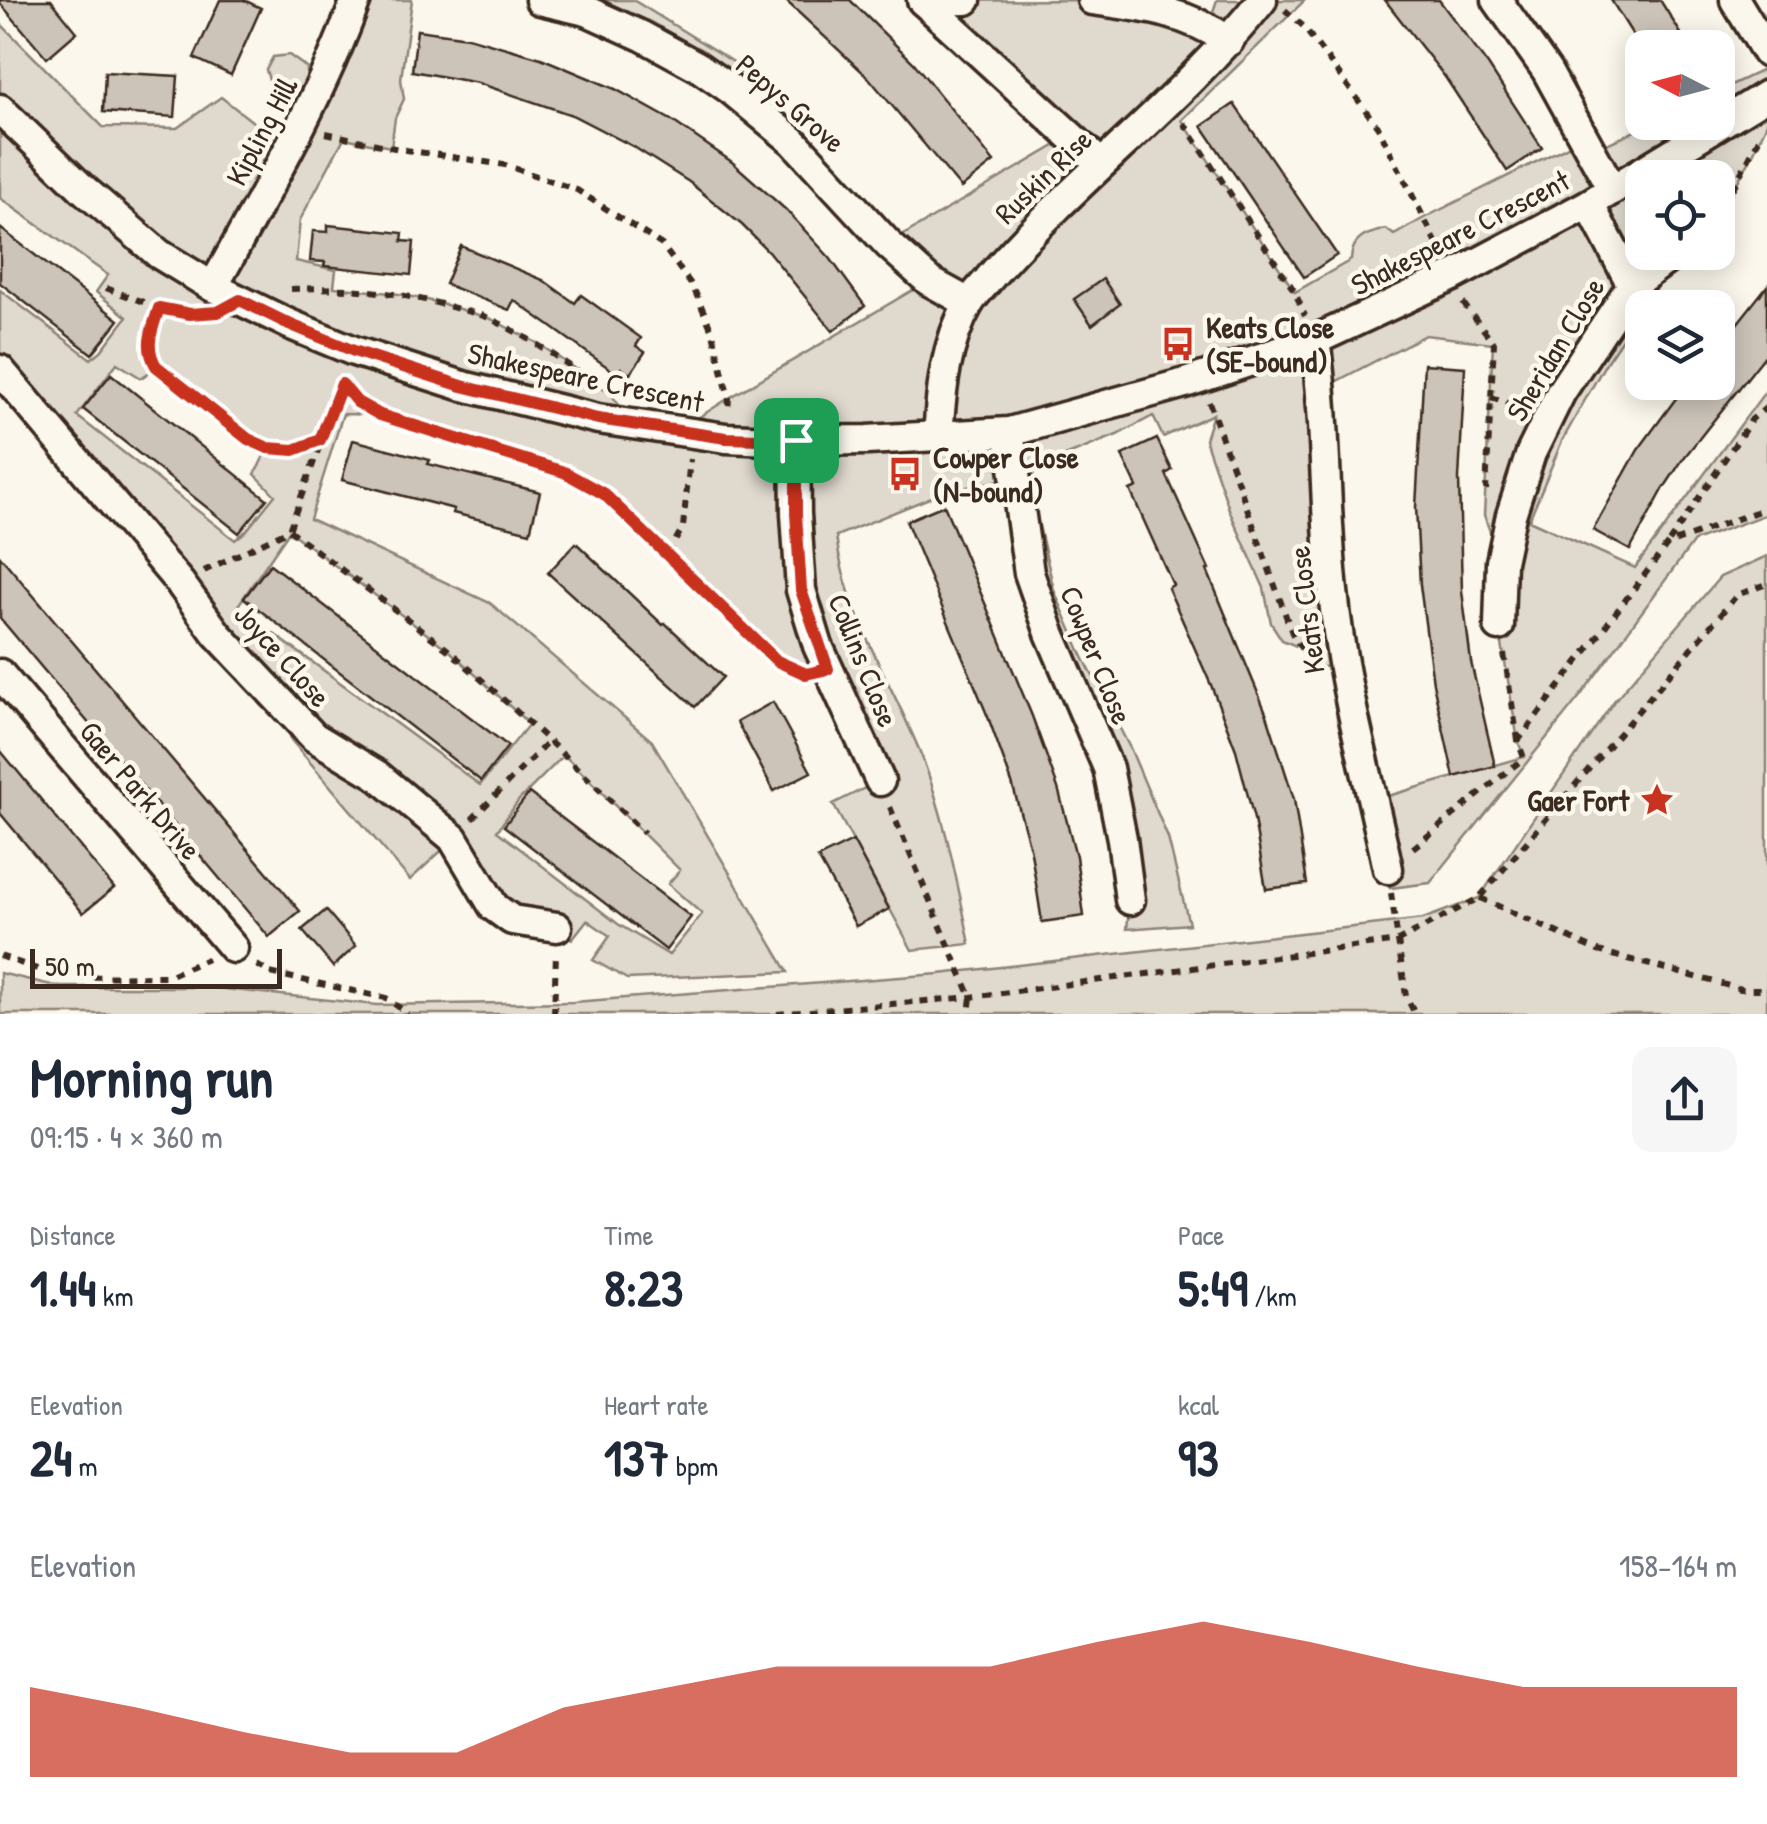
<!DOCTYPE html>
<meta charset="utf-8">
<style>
body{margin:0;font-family:"Patrick Hand",sans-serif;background:#f6f6f7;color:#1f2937;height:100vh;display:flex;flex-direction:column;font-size:38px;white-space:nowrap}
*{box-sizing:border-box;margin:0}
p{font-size:32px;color:#747a83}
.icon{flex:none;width:55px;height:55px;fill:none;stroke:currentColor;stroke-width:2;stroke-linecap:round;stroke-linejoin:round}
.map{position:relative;height:1014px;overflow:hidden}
.sheet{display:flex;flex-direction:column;background:#fff;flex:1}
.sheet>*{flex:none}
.needle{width:65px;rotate:276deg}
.buttons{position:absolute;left:1625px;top:30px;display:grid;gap:20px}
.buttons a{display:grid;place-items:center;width:110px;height:110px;border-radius:20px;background:#fff;box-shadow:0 5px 25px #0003;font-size:50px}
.scale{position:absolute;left:30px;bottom:25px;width:252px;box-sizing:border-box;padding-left:10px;border:5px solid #3b2a1e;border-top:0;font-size:28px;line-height:35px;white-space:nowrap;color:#3b2a1e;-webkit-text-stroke:8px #fbf7ec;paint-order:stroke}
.pin{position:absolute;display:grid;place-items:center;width:85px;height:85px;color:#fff;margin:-42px;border-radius:20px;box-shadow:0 5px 15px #0006}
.round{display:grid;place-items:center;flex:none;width:105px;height:105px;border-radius:20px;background:#f6f6f7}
.overview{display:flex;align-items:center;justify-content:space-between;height:170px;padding:0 30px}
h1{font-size:55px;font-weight:700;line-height:75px}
.figures{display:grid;grid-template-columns:repeat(3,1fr);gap:15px;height:170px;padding:10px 30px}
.figures div{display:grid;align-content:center}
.figures b{font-size:50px;font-weight:700}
.figures small{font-size:28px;font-weight:400}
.figures p{font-size:28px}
.chart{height:280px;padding:20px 30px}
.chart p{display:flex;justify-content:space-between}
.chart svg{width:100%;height:180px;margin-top:10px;fill:#c8321e;opacity:.7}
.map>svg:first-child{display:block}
.green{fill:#dfd9ce;stroke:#8d8276;stroke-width:2.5;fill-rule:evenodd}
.building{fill:#ccc4b9;stroke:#3b2a1e;stroke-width:2.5}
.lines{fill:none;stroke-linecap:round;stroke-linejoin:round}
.street-casing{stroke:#3b2a1e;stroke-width:35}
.path{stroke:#3b2a1e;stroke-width:6;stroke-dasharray:8 8;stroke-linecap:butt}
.street{stroke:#fbf7ec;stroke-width:28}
.route-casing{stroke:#fff;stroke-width:20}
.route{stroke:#c8321e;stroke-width:12}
.labels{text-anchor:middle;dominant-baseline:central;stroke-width:9;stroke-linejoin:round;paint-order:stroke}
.street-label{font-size:30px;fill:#3b2a1e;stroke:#fbf7ec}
.poi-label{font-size:30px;font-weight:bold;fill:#3b2a1e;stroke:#fbf7ec;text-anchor:start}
</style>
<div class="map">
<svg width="1767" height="1014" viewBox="0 0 1767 1014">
<rect width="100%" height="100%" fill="#fbf7ec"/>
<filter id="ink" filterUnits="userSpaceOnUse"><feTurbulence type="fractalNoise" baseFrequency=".01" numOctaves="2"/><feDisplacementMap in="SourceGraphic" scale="20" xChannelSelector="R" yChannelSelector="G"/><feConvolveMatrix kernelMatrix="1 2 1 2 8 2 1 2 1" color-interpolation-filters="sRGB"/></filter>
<g filter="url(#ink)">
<g class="green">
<path d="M356 0H412L401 79 404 99 395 118 391 147 344 138 300 220 296 261 336 270 334 287 399 294 440 303 491 319 539 344 611 394 633 425 676 432 729 398 928 281 888 244 1065 140 923 1 1092 0 1208 26 1217 0H1305L1182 120 1295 292 1351 260C1352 237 1367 234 1386 229L1394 235 1424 218 1584 138 1592 151 1652 123 1718 122V91L1767 68V123L1752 156 1718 217V178H1642V252L1688 253 1656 288 1607 361 1562 441 1529 520 1635 568 1767 389V514L1694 541 1581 695 1430 883 1390 888 1374 800 1524 757 1518 741 1499 626 1501 562 1484 515 1493 343 1425 335 1322 389 1344 664 1311 669 1301 648 1282 640 1271 623 1264 588 1230 512 1205 439 1213 414 1163 437 1153 416 1117 435 1033 469 1036 513 1054 590 1082 655 1131 750 1168 838 1189 924 1127 929 1130 900 1079 699 1015 477 944 492 836 536C846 617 893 683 922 757 945 817 957 882 970 944L912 950 833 804 879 781 828 669 806 674 777 661 604 493 564 472 380 415 343 414 310 519 490 603 652 741 788 972 627 979 593 960 610 936 587 920 572 939 557 927 512 920 454 839 410 880 291 740 285 707 0 370V290L91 359 101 351 127 317 96 292 108 275 0 198V23L103 127 177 128 221 97 289 150ZM117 363 141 378 157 367 247 439 268 448 255 474 275 495 246 531 235 540 77 416ZM289 531 451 652 529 724 480 785 237 607ZM564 755 680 870 668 884 702 914 669 955 618 924 497 831 519 800Z"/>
<polygon points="540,0 633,0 743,68 730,89"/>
<polygon points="289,55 307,68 307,84 285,94 271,87 266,70 273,57"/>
<polygon points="1767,556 1767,1014 0,1014 0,973 60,987 205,987 377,1005 573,1002 939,974 1423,919 1479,898 1614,701 1720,577"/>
</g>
<g class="building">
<polygon points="0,0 51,0 77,32 47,58 0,3"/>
<polygon points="220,0 244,0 261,8 231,75 194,58"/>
<polygon points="785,0 850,0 914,63 994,162 961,188 868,77"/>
<polygon points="1385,0 1439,0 1488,65 1542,148 1507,171 1445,77"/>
<polygon points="1611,0 1660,0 1690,48 1641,48"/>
<polygon points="417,30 468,37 541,58 615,89 671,120 732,162 786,210 830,258 865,306 833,331 768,251 742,225 689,182 634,147 572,115 478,83 412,71"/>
<polygon points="105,72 178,76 175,117 103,112"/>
<polygon points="1234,104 1337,255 1304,277 1202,126"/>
<polygon points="328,225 403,233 402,241 414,242 411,275 324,266 325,262 310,261 313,231 328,232"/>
<polygon points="0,228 119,320 92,354 0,283"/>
<polygon points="461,246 543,280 575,303 581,295 641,338 636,346 645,352 630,374 621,368 617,374 514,300 509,310 445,284"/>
<polygon points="1103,279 1120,304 1092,325 1074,299"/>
<polygon points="1767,286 1767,353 1683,459 1664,488 1630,550 1593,530 1638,450 1688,382 1718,382 1718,348"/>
<polygon points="1424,364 1465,367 1459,479 1462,591 1471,662 1495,766 1454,777 1433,683 1420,585 1416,507"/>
<polygon points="111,374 267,499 239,533 83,409"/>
<polygon points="1157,439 1172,470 1166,474 1209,569 1207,570 1267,715 1294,799 1307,884 1266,889 1254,819 1236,750 1211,685 1168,588 1173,585 1130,490 1137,487 1122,455"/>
<polygon points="353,440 430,460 428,464 540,492 530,532 453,513 454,509 342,480"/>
<polygon points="944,505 1032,716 1058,788 1076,856 1084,916 1042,922 1031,852 1012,783 988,717 906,521"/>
<polygon points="576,543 663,625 665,623 723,677 695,707 548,573"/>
<polygon points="0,556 300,911 269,937 0,618"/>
<polygon points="270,564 508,746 481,781 244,598"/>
<polygon points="773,702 811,772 774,791 737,722"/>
<polygon points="0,750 114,888 83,913 0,813"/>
<polygon points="529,793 691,917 666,950 504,826"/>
<polygon points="853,841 889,909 856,926 818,858"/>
<polygon points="326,910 356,946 333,967 302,930"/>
</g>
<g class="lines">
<g class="street-casing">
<g id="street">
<polyline points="540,0 587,11 642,36 697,66 730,89 793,141 888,244 929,281 969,303"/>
<polyline points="922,0 1101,164"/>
<path d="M1092 0C1144 7 1185 11 1229 41"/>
<polyline points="1497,0 1547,71 1612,189"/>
<polyline points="1735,0 1767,53"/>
<polyline points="923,1 966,0"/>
<polyline points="0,109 82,188 159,254 213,287 289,324 354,351 463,386 598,419 726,438 795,441 867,440 1009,432 1185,383 1315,340 1453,276 1589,204 1767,95"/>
<polyline points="1632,285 1677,252"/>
<path d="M213 287C265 193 319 101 356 0"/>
<path d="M1315 340C1327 423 1324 507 1333 591 1342 685 1369 777 1388 869"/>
<polyline points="0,370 180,583 217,634 314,737 377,775 453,838 494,907 512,920 557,927"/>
<polyline points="1009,432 1029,573 1050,633 1108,768 1122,839 1130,900"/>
<path d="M938 437C941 392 945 344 969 303 974 295 982 287 988 280 1009 254 1033 231 1057 207 1126 139 1201 77 1262 0"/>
<polyline points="795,441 796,514 801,590 818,646 880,781"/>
<polyline points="1499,626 1501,562 1511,515 1531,453 1561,392 1632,285 1589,204"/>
<polyline points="0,674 233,948"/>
</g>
</g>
<g class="path">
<polyline points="1285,10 1303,26 1378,127 1440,250"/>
<polyline points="1184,123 1295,292 1305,316"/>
<polyline points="326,133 399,149 505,165 577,190 662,245 693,287 713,333 729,398 728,412"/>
<polyline points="1718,217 1762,133"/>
<polyline points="106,288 159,308 197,313"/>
<path d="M291 289C348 286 403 292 458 309 471 312 484 315 495 321 532 339 566 363 600 387"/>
<polyline points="1463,303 1494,343 1486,490"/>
<path d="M159 309C152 330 144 346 156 366 182 387 243 444 273 448 290 451 303 447 319 441"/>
<polyline points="342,384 357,403 380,415 564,472 603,493 777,661 798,671"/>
<polyline points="1491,397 1523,408"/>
<polyline points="1209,402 1292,633 1313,668"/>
<polyline points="289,530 451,652 549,741 644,833"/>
<polyline points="1669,542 1752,419 1767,407"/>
<polyline points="668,554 683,527 690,459"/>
<polyline points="204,571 289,530 343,382"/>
<polyline points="1504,654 1518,740"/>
<polyline points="890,807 971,997 969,1014"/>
<polyline points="472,819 549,741"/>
<polyline points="1413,848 1524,758 1518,741 1668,544 1767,508"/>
<polyline points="1391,893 1406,996 1415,1014"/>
<polyline points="1480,898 1598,951 1741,989 1767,989"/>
<polyline points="0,956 60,977 168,976 207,959"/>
<polyline points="257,965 270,973 386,998 408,1014"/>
<polyline points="554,1014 556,953"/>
<polyline points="777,1014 971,997 1398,941 1479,898 1737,595 1767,584"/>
</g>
<use href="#street" class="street"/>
</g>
</g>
<g class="lines" filter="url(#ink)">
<g class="route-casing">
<path id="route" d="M240 300 289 324 354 351 462 386 598 419 726 438 796 440V514L801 590 828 669 806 674 777 661 604 494 564 472 380 415 357 402 342 384 320 440 294 450 268 448 248 439 156 366C144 346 152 330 159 308L190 314 218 312Z"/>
</g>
<use href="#route" class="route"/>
</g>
<defs>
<g id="bus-bare" transform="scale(2.7)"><path d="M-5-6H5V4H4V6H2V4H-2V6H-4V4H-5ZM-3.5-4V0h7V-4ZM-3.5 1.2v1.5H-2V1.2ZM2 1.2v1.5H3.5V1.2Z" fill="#c8321e" stroke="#fbf7ec" stroke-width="2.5" paint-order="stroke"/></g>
<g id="sight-bare" transform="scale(2.7)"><path d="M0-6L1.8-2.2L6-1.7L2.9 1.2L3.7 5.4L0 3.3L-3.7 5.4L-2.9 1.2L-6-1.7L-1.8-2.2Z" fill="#c8321e" stroke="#fbf7ec" stroke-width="2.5" paint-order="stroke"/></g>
</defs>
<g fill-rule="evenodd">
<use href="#bus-bare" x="1178" y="344"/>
<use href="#bus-bare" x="905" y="474"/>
<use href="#sight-bare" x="1657" y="800"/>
</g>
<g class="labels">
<g class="street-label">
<text transform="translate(791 103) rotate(41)">Pepys Grove</text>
<text transform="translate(261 131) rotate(-62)">Kipling Hill</text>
<text transform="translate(1043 176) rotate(-44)">Ruskin Rise</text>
<text transform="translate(1460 232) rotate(-27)">Shakespeare Crescent</text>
<text transform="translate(1555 349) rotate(-59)">Sheridan Close</text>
<text transform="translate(586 377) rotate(12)">Shakespeare Crescent</text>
<text transform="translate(1306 610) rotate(-97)">Keats Close</text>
<text transform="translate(283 655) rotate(48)">Joyce Close</text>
<text transform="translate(1097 655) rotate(68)">Cowper Close</text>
<text transform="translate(864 660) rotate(68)">Collins Close</text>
<text transform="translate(141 790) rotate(50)">Gaer Park Drive</text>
</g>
<g class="poi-label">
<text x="1206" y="327">Keats Close<tspan x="1206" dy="34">(SE-bound)</tspan></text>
<text x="933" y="457">Cowper Close<tspan x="933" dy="34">(N-bound)</tspan></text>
<text x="1629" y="800" text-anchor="end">Gaer Fort</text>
</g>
</g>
</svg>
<div class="buttons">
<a><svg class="needle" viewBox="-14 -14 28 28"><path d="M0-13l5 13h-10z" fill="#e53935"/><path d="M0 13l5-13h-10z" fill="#747a83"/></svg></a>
<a><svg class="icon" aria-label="locate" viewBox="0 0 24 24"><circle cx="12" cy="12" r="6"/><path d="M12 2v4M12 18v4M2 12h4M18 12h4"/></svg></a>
<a><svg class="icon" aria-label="layers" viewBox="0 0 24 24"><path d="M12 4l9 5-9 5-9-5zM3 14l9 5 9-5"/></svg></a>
</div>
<div class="scale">50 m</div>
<div class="pin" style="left:796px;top:440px;background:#1e9e55"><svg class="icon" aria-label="arrive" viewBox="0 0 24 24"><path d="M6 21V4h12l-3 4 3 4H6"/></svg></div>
</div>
<section class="sheet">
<div class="overview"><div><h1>Morning run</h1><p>09:15 · 4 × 360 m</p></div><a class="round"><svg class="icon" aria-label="share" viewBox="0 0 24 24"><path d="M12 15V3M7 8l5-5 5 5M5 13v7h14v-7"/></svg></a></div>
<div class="figures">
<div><p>Distance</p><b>1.44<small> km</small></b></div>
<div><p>Time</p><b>8:23</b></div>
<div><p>Pace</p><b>5:49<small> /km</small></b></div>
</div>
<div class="figures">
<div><p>Elevation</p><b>24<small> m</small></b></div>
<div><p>Heart rate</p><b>137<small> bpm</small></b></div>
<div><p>kcal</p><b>93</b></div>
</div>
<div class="chart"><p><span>Elevation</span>158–164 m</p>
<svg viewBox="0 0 160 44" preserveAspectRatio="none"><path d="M0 44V22L10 27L20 33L30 38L40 38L50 27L60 22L70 17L80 17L90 17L100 11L110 6L120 11L130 17L140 22L150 22L160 22V44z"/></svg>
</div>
</section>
